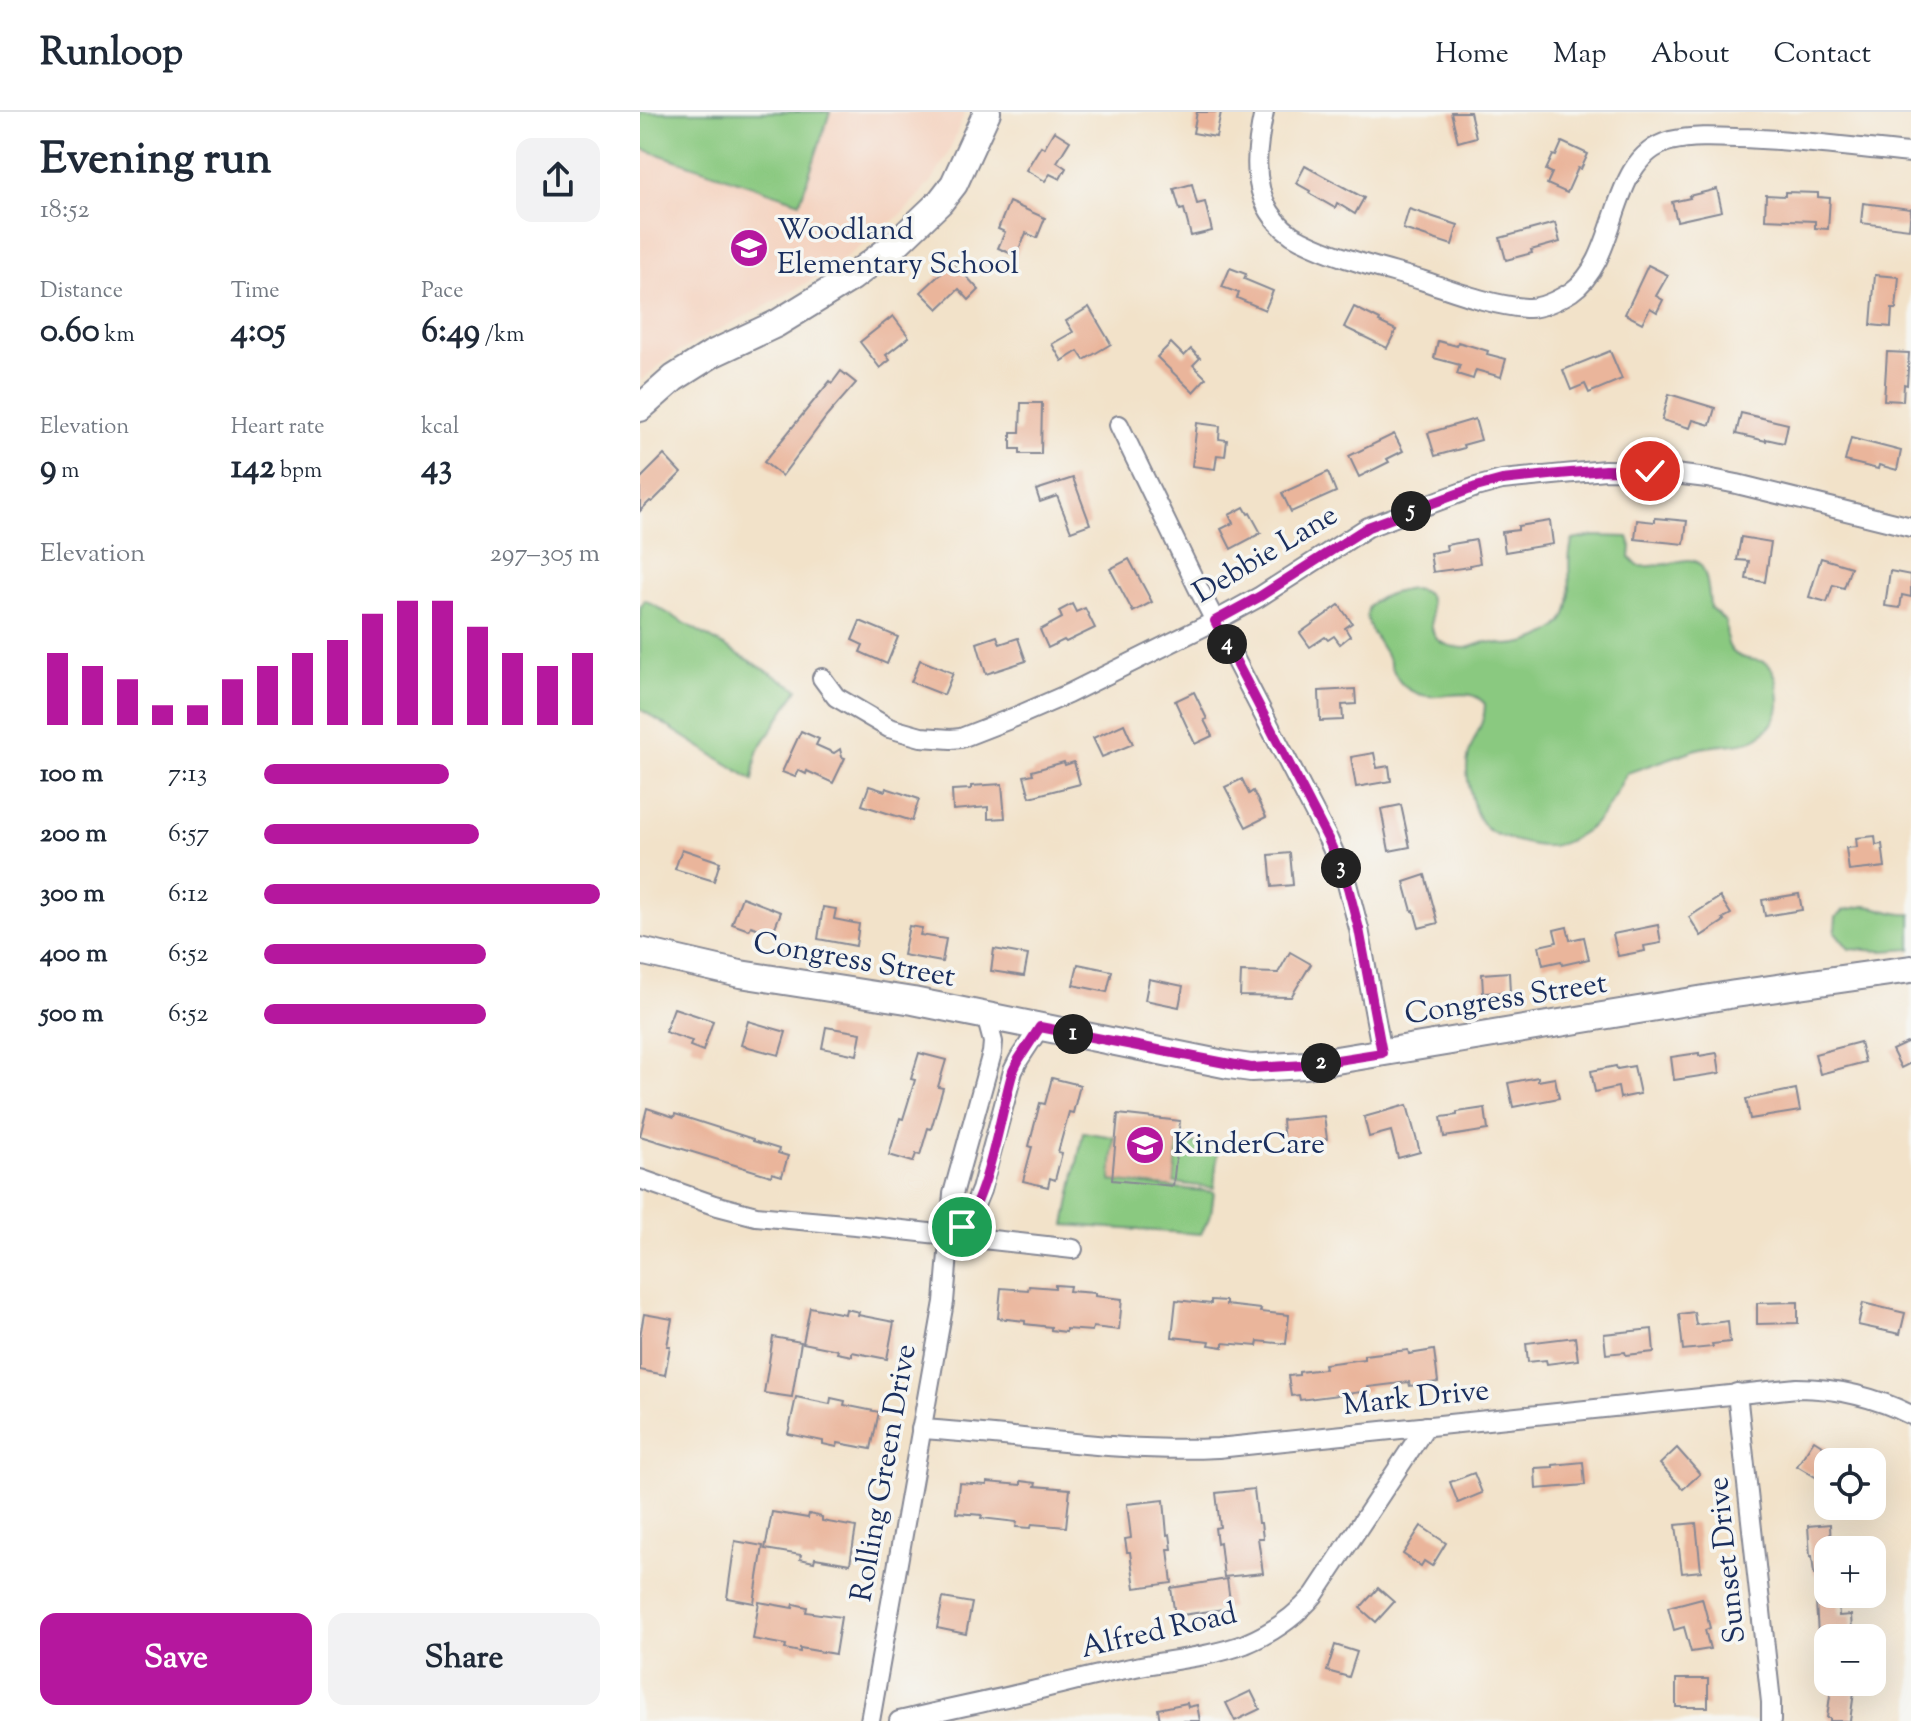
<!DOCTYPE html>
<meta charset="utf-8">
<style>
body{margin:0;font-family:"Sorts Mill Goudy",serif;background:#f2f2f3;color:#1f2937;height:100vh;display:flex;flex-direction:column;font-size:30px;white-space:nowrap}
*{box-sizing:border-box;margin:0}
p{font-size:26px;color:#747a83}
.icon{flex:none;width:44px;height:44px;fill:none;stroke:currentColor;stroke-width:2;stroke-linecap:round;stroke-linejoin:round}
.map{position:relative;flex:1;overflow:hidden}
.sheet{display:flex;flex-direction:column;background:#fff;width:640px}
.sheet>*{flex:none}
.fabs{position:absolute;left:1174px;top:1336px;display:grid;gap:16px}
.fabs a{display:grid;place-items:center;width:72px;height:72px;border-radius:16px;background:#fff;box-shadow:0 8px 32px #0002;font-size:40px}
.pin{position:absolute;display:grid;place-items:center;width:68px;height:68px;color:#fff;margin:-34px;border:4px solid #fff;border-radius:50%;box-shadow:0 2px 8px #0007}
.km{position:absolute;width:40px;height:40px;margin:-20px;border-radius:50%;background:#222;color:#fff;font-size:22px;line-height:40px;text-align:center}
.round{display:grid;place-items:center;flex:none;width:84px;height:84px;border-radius:16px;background:#f2f2f3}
.head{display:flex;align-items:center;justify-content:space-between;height:136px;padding:0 40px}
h1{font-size:44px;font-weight:700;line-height:60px}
.figures{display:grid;grid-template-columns:repeat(3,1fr);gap:12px;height:136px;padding:8px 40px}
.figures div{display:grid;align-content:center}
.figures b{font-size:34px;font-weight:700}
.figures small{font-size:22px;font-weight:400}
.figures p{font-size:22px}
.chart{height:224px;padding:16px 40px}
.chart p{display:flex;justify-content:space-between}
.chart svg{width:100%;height:144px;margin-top:8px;stroke:#b5179e;stroke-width:6}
.button{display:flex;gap:16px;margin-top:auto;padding:16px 40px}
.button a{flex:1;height:92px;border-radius:16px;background:#b5179e;color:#fff;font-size:32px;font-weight:700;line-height:92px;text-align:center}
.button a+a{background:#f2f2f3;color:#1f2937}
ul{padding:0 40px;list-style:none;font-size:26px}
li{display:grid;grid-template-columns:128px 96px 1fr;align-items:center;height:60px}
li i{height:20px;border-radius:10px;background:#b5179e}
header{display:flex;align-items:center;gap:48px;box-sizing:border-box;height:112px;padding:0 40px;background:#fff;border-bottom:2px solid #e0e1e3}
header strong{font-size:38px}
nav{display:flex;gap:44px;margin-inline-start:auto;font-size:28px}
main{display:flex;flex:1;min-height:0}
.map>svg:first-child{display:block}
.built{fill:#f4d3c0}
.green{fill:#8ac980;stroke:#527c6f;stroke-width:2}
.building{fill:#eab59b}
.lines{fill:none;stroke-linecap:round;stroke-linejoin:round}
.street-casing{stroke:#868894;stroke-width:22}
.secondary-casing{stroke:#868894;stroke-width:30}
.street{stroke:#fff;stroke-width:18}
.secondary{stroke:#fff;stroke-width:26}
.route-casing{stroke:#fff;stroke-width:16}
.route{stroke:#b5179e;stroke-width:10}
.labels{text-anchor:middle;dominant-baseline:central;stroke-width:7;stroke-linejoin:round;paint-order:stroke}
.poi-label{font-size:30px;fill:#1b2f5e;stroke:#f6f6f2;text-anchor:start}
.street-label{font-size:30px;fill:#1b2f5e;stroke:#f6f6f2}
</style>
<header>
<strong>Runloop</strong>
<nav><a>Home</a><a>Map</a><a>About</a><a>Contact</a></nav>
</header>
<main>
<section class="sheet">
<div class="head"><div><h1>Evening run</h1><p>18:52</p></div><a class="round"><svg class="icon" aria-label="share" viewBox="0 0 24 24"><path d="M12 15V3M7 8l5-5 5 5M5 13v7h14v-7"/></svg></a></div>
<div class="figures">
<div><p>Distance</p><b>0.60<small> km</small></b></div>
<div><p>Time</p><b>4:05</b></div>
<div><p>Pace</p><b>6:49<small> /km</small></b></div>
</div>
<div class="figures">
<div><p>Elevation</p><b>9<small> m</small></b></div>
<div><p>Heart rate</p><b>142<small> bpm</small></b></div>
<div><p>kcal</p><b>43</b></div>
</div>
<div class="chart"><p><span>Elevation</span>297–305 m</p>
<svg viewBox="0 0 160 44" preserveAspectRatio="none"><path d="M5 44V22M15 44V26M25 44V30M35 44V38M45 44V38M55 44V30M65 44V26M75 44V22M85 44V18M95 44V10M105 44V6M115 44V6M125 44V14M135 44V22M145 44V26M155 44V22"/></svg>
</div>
<ul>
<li><b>100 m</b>7:13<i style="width:55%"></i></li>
<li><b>200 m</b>6:57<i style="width:64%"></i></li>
<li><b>300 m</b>6:12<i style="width:100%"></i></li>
<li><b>400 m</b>6:52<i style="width:66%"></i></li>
<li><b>500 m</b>6:52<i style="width:66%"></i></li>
</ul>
<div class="button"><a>Save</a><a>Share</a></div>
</section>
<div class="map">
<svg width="1271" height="1609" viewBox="0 0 1271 1609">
<rect width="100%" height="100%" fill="#f6f6f2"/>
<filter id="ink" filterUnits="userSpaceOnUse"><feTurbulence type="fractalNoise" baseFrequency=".0125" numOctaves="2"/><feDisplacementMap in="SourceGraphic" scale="16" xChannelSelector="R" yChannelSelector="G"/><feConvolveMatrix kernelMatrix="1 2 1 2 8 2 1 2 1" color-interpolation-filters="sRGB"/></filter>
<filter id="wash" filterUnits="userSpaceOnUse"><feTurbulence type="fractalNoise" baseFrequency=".006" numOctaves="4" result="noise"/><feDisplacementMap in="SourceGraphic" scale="32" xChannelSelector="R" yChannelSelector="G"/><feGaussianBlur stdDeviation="1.8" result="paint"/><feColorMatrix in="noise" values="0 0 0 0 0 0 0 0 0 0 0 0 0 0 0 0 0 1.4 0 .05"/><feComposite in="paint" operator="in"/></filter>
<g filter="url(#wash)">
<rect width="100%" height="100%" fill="#f2e2c9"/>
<polygon class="built" points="0,0 325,0 309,40 294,66 263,101 196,153 138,188 72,221 32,244 0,269"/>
<g class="green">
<polygon points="0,0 190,0 160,90 0,36"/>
<path d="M954 424 988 425 991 434 990 446 998 454C1044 458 1066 420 1070 496L1086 510C1086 528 1086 543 1108 547 1113 548 1121 548 1126 551 1135 557 1137 568 1138 578 1140 593 1140 601 1131 613 1110 639 1087 629 1057 637 1034 645 1010 653 987 661 976 679 966 704 948 717 938 724 921 734 909 734 894 735 854 725 845 715 834 703 831 683 828 668 822 633 845 621 845 592 824 567 791 601 761 571 754 564 752 553 747 544 742 536 736 527 731 518 728 511 725 502 729 495 735 484 768 475 779 478 800 483 785 512 796 526 802 533 816 536 824 536 832 536 839 530 848 530 854 531 860 532 866 533 884 533 910 525 921 511 938 491 923 452 933 428Z"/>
<polygon points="5,488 158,577 117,640 113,668 0,597 0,496"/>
<path d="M1225 794C1242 795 1254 804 1271 802V837L1242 839 1209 837 1195 820 1196 805 1204 798Z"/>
<polygon points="443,1020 474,1025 471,1069 574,1080 571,1102 561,1122 425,1113"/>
<polygon points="538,1030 578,1033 574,1076 534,1071"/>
</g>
<g id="blocks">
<g class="building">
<polygon points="557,0 581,0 576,25 553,21"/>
<polygon points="811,0 830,0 836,25 818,30"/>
<polygon points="414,19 430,29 417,50 426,56 420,67 410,62 405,69 386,58 401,34 404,36"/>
<polygon points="922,30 948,42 941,57 938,56 927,81 907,72 912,61 906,58 913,43 916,44"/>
<polygon points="665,54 724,86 715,102 697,91 695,96 669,81 670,79 656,71"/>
<polygon points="552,72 557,92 565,90 572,119 551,124 544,97 540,98 534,77"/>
<polygon points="1077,77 1082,99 1037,109 1032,90 1050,86 1049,84"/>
<polygon points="1145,80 1178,81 1178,85 1190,86 1188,117 1175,116 1175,109 1125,107 1126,83 1145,84"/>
<polygon points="369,90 405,106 397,126 386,121 376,144 358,136 365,120 358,117"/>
<polygon points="1223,91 1271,97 1269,117 1221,111"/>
<polygon points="769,97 818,113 812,133 763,117"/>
<polygon points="915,111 920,130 891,138 892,141 866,148 860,126"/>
<polygon points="313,150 339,178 329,188 319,177 298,197 281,180"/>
<polygon points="1008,153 1028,163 1016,184 1023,188 1017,200 1010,196 1002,211 985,202"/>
<polygon points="590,156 606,162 604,167 633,179 625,198 597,186 599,181 582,175"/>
<polygon points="1235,163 1259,165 1256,197 1252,197 1251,215 1231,213"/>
<polygon points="449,195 471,232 444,248 438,239 422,249 412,232 433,220 426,209"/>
<polygon points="714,195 740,208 739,210 756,218 747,236 704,215"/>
<polygon points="253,204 269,225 246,243 250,248 240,256 220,230"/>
<polygon points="798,229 817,234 818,230 848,239 847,242 866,247 861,265 836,258 833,267 817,262 820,253 794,246"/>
<polygon points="531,231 544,244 551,237 560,246 553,253 566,266 553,280 517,245"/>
<polygon points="970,239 982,267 949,281 945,272 931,278 923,258"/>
<polygon points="1247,240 1269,241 1267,273 1264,272 1263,289 1244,288"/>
<polygon points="201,259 216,271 187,304 142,364 124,350 190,269 192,271"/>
<polygon points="1029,282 1075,296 1070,313 1053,308 1050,316 1022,308"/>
<polygon points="381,291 402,291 401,342 380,342 380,337 371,337 371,320 380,320"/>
<polygon points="1101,301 1148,312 1144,331 1126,327 1126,329 1096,322"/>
<polygon points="835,307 841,328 823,333 824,336 795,344 788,321"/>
<polygon points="557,311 580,314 579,327 587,328 585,344 577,343 575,357 552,354"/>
<polygon points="754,322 763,339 747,347 749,350 719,365 709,344"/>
<polygon points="1211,326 1261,339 1257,358 1239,353 1238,357 1205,349"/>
<polygon points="24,343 41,361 12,390 10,389 0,399 0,367"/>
<polygon points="688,360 696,380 651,400 642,381"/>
<polygon points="433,366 450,412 431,419 417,384 400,390 396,378"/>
<polygon points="604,395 608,402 610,401 621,421 591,437 581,417 593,411 589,403"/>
<polygon points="1015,406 1047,409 1044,432 995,427 997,408 1015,410"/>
<polygon points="910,409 913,432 865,440 862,420 878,418 878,414"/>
<polygon points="1101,425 1131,430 1125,470 1106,467 1109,449 1097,448"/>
<polygon points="836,428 840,451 830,453 830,455 793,460 790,441 807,438 806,433"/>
<polygon points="1181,446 1211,455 1204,476 1193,473 1187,490 1169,485"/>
<polygon points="489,447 512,490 493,500 470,457"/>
<polygon points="1250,459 1271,463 1271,485 1262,483 1260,496 1245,494"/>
<polygon points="432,492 436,500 445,496 455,516 426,530 424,528 408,536 400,518 422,506 419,499"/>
<polygon points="699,493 712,511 705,516 710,524 700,532 694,524 688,528 685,525 670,535 660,521"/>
<polygon points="220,509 258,525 247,552 220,540 223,533 212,528"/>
<polygon points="357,524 360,532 378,526 386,549 346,562 337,531"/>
<polygon points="280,548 313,561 304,583 271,570"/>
<polygon points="715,577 716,592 702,593 703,608 680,609 679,579"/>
<polygon points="554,580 567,607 564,608 572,624 555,632 535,589"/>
<polygon points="484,612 493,632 462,645 453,626"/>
<polygon points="161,619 179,627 176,633 194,641 200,637 202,645 205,646 193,671 167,659 166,662 158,658 155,665 142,660"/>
<polygon points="734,641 737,656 749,654 751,669 716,675 711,645"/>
<polygon points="424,650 425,653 434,650 440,672 390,685 384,664 393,662 392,659"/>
<polygon points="602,667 609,682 613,679 626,705 606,715 585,675"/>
<polygon points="362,672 365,706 348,707 348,695 313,698 312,678 331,677 331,674"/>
<polygon points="229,674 245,679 246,676 279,687 272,709 222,693"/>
<polygon points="761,693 770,735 749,739 741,697"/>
<polygon points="1235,724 1236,733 1242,732 1245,755 1209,759 1206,736 1217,735 1216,726"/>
<polygon points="42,737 80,750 74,769 35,757"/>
<polygon points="650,741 653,773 632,775 629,743"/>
<polygon points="785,763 798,811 779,816 774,798 772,799 764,770"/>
<polygon points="1159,782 1162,798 1125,804 1122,788"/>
<polygon points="102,785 141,800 133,820 122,816 122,818 111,814 109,818 92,812"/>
<polygon points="1080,785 1091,802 1082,807 1084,809 1061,824 1049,805"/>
<polygon points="183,795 196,797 194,807 219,812 216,834 178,827"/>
<polygon points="1018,813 1021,831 1004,834 1005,839 978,844 973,822"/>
<polygon points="269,814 282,816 280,823 306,827 302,850 263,843"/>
<polygon points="927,815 930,828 944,825 949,847 922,853 921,849 903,853 899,834 917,830 914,818"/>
<polygon points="354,837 388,843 384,864 351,859"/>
<polygon points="650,840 671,852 651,885 600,884 601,860 638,861"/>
<polygon points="438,852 472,859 467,880 433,873"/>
<polygon points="869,860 870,880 843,881 842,862"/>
<polygon points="509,867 543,874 539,895 505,888"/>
<polygon points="34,896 73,909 63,939 50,934 52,929 25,920"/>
<polygon points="108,909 146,920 139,943 101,933"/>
<polygon points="186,915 221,921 217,943 182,936"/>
<polygon points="1271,929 1271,951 1261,956 1252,938"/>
<polygon points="1220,930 1225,950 1180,962 1175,942"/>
<polygon points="279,941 306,948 298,975 303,976 291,1017 288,1016 280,1043 276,1042 273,1050 249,1043 260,1006 263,1007 275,968 271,967"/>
<polygon points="1059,941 1059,944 1077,941 1080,961 1034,968 1031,945"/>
<polygon points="976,954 977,957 994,954 1000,982 980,986 978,975 955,980 951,959"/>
<polygon points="898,965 898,969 915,966 919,986 873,995 868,971"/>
<polygon points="412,966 440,973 433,1001 429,1000 418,1040 422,1041 415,1068 410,1066 408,1075 383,1069 392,1035 389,1034 400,991 405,992"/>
<polygon points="1156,977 1160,999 1110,1007 1106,987"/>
<polygon points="767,993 780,1040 758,1046 751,1019 729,1025 724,1005"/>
<polygon points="7,996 34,1005 35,1002 113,1027 113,1029 139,1037 138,1041 148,1044 142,1064 132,1061 131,1064 0,1024"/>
<polygon points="845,996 848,1018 804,1025 801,1005 817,1003 817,1000"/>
<polygon points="478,1002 540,1009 533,1074 472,1068"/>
<polygon points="684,1004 687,1027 644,1031 642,1008"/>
<polygon points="415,1173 430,1174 429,1179 455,1181 455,1184 482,1187 479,1218 453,1215 452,1219 426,1217 426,1220 411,1218 411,1215 385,1212 385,1209 358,1206 361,1176 388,1178 389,1174 415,1176"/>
<polygon points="536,1188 571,1192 571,1188 586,1189 586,1193 621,1197 620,1200 649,1203 646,1232 618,1229 617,1234 583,1231 583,1235 569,1233 570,1229 532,1225"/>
<polygon points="1158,1190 1158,1211 1117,1212 1117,1191"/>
<polygon points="1223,1191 1265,1201 1260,1222 1218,1213"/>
<polygon points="170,1195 205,1202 206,1197 219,1200 218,1203 254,1210 247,1247 212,1240 212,1244 197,1241 198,1238 163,1231"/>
<polygon points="1054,1200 1056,1213 1088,1209 1090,1230 1072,1232 1073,1235 1043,1238 1039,1202"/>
<polygon points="4,1202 32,1207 27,1234 30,1234 25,1263 0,1258 0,1224"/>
<polygon points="1012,1217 1014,1240 986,1243 985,1240 966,1242 964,1222"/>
<polygon points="133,1225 161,1230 152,1285 124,1281"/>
<polygon points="935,1225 938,1248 907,1252 906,1248 888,1250 886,1231"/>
<polygon points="768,1238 769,1242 794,1238 798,1270 770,1274 769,1270 728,1275 729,1279 660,1288 659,1283 651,1284 648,1264 659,1263 659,1260 685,1257 684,1252 724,1247 724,1243"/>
<polygon points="156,1285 190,1292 191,1286 205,1289 204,1293 239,1300 231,1337 198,1331 197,1335 183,1332 183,1329 148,1322"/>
<polygon points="1174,1328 1193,1340 1188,1348 1188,1363 1182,1359 1177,1366 1157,1354"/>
<polygon points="1037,1336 1060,1362 1043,1377 1020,1352"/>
<polygon points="943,1350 945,1373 896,1377 895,1356 913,1355 913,1353"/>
<polygon points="834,1361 842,1381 818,1391 810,1370"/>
<polygon points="381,1369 396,1371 395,1374 430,1377 426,1415 392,1412 391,1416 376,1415 377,1410 341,1406 342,1403 316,1401 319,1371 347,1373 347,1370 381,1373"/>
<polygon points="614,1377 618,1411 621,1411 623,1426 618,1426 623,1461 584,1465 580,1430 577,1431 575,1416 580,1415 576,1381"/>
<polygon points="524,1388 527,1423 530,1422 532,1437 528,1437 532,1471 495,1476 490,1440 487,1440 485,1427 491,1426 487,1392"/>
<polygon points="132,1400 168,1406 169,1402 182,1405 182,1409 216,1415 210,1452 175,1446 174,1450 160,1447 161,1443 125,1437"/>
<polygon points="1056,1411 1061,1459 1042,1461 1036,1413"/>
<polygon points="1190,1412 1191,1438 1188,1438 1188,1460 1174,1462 1172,1444 1170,1444 1168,1414"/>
<polygon points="781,1414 806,1431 792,1454 784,1449 781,1454 763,1442"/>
<polygon points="95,1429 123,1434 114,1491 87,1486"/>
<polygon points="587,1467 591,1496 535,1504 531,1476"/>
<polygon points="738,1476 754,1490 736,1510 720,1496"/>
<polygon points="303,1486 332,1491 326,1522 297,1516"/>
<polygon points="1062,1486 1070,1516 1065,1518 1070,1537 1051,1540 1044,1515 1034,1518 1028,1495"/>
<polygon points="1198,1489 1199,1504 1211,1503 1212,1519 1200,1520 1201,1526 1182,1526 1182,1522 1178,1522 1176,1490"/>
<polygon points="119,1490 153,1496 154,1492 167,1495 166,1500 201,1505 195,1542 160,1536 160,1540 145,1537 146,1533 113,1527"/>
<polygon points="695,1533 717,1540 709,1565 687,1559"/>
<rect x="1036" y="1567" width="32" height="28"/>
<polygon points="1191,1576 1214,1580 1210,1609 1190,1609 1190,1606 1187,1606"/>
<polygon points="611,1579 620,1597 595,1609 586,1591"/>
<polygon points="547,1591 548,1595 557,1593 560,1609 520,1609 518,1597"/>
</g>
</g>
</g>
<g filter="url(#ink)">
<use href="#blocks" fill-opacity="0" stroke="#868894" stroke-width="2"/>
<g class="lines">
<g class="street-casing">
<g id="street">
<path d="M624 0C617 32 611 70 630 100 637 111 648 122 661 128 699 147 740 156 781 168 815 179 849 193 886 196 901 197 918 188 931 180 982 145 966 47 1030 29 1052 24 1074 25 1097 26 1155 27 1213 36 1271 41"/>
<polyline points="479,313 558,476 688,727 706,768 719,817 742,941"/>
<polyline points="182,566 196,585 249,616 281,625 311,627 321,626 375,605 428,582 575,509 619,485 728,415 836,375 862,368 965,358 1010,359 1067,366 1097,372 1271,415"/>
<polyline points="0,1067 74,1093 116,1104 226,1114 433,1137"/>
<polyline points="308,1123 322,1115 328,1109 341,1078 373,959 379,947 400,915"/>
<polyline points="1097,1281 1131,1590 1131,1609"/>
<path d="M281 1317C380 1323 478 1341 578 1336L1157 1276C1198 1276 1235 1285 1271 1303"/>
<polyline points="230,1609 304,1190 313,1082 352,941 353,930 346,904"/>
<path d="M259 1609C305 1598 351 1589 396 1578 426 1571 456 1563 486 1557 525 1548 567 1546 605 1532 632 1521 655 1505 674 1483L786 1314"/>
</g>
</g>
<g class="secondary-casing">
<g id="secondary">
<polyline points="0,296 34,266 72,242 136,212 211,166 255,133 300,90 314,72 347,0"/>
<polyline points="0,839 100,862 273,889 589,953 611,956 666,953 1095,882 1271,857"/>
</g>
</g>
<use href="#street" class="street"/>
<use href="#secondary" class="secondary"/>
</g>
</g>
<g class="lines" filter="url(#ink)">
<g class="route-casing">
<path id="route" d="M322 1115C348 1088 361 998 373 959L379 947 400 915 611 956 666 953 742 941 719 817 706 768 688 727 575 509 619 485 728 415 836 375 862 368 919 362 965 358 1010 359"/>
</g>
<use href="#route" class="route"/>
</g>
<defs>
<g id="school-disc" transform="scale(2)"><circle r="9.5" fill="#b5179e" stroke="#f6f6f2"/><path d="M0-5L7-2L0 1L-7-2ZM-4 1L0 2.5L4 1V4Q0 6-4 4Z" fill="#fff"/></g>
</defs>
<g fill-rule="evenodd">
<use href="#school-disc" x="109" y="136"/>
<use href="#school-disc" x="505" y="1033"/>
</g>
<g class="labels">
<g class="poi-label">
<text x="137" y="119">Woodland<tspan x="137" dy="34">Elementary School</tspan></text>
<text x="533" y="1033">KinderCare</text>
</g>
<g class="street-label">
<text transform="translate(626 443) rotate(-31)">Debbie Lane</text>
<text transform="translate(214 849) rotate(10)">Congress Street</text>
<text transform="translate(866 888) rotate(-9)">Congress Street</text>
<text transform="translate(776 1287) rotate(-6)">Mark Drive</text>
<text transform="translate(245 1361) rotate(-80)">Rolling Green Drive</text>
<text transform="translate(1088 1448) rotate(-96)">Sunset Drive</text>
<text transform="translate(519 1520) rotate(-13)">Alfred Road</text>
</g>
</g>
</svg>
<div class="fabs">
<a><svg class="icon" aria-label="locate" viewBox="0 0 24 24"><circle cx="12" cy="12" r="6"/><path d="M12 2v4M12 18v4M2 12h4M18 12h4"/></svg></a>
<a>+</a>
<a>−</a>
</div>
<div class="pin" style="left:322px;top:1115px;background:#1e9e55"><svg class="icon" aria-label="arrive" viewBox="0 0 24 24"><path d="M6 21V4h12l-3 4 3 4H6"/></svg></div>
<div class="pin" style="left:1010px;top:359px;background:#d93025"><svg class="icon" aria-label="check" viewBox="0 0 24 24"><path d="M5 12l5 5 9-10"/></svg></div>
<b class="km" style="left:433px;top:922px">1</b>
<b class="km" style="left:681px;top:951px">2</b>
<b class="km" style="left:701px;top:756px">3</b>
<b class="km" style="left:587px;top:532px">4</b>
<b class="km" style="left:771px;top:399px">5</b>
</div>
</main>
